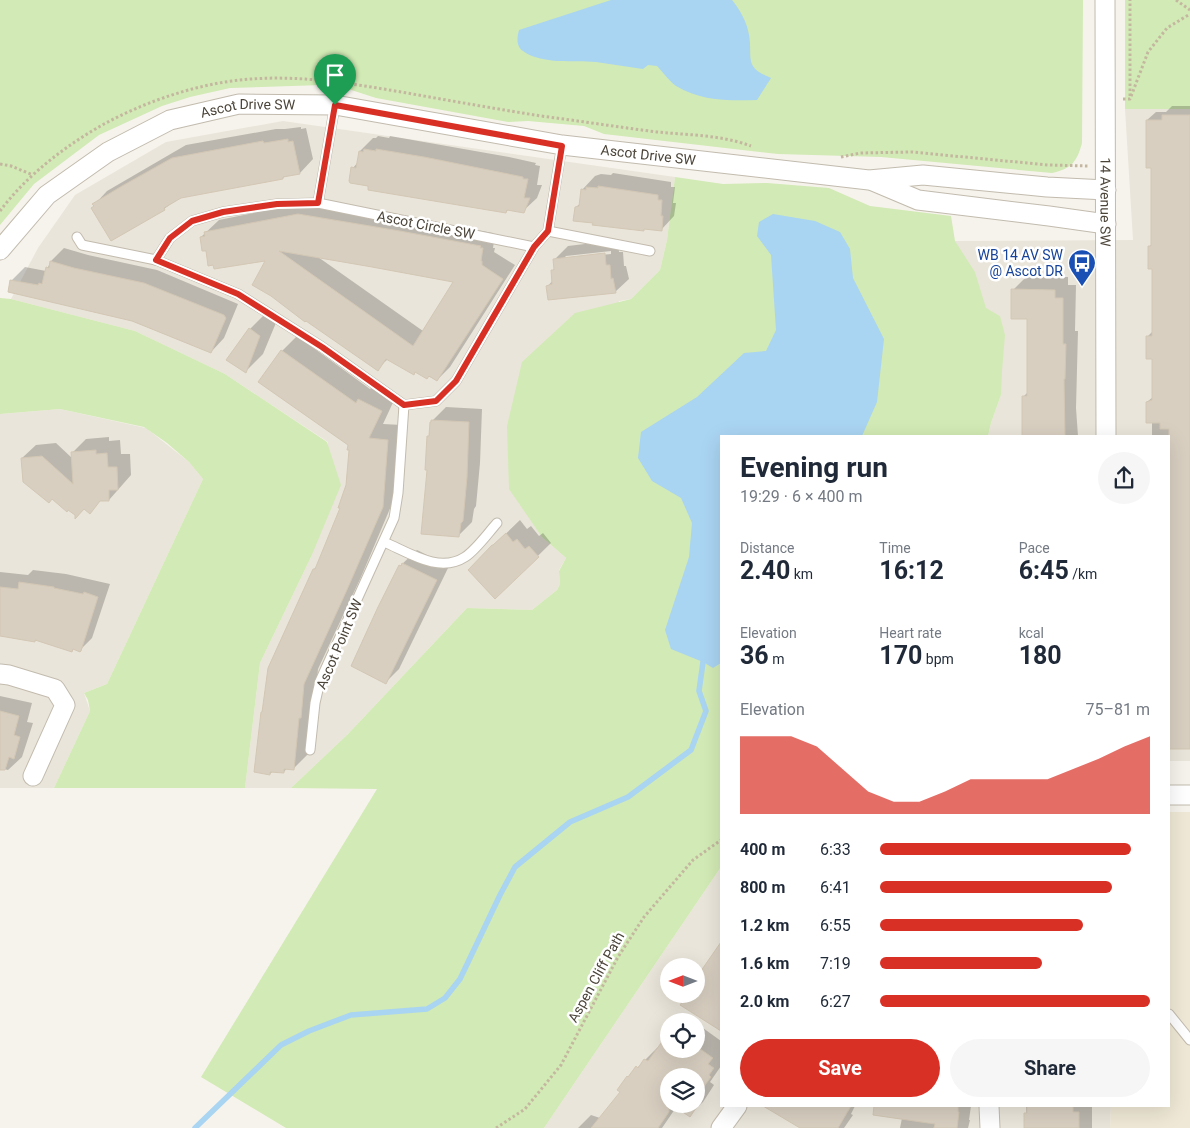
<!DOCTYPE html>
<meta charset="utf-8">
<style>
body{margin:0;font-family:Roboto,sans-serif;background:#f6f6f7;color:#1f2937;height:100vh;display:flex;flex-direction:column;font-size:19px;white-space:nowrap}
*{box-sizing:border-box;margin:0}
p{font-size:16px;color:#747a83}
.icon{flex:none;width:28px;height:28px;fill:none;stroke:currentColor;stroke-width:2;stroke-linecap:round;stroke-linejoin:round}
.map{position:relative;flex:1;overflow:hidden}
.side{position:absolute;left:720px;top:435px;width:450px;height:672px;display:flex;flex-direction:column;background:#fff;border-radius:0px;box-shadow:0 5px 20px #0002}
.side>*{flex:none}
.needle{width:32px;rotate:270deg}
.fabs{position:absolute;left:660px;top:958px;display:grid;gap:10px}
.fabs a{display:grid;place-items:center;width:45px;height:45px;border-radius:50%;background:#fff;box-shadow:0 5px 20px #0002;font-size:25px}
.pin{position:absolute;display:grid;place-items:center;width:42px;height:42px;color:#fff;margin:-51px -21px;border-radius:50% 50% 50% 0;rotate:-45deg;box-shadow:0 0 5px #0007}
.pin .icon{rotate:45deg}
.round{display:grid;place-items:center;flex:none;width:52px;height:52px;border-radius:26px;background:#f6f6f7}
.overview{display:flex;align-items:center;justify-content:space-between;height:85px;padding:0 20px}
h1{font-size:28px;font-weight:700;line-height:38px}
.stats{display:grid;grid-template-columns:repeat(3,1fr);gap:8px;height:85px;padding:5px 20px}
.stats div{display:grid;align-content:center}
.stats b{font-size:25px;font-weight:700}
.stats small{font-size:14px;font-weight:400}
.stats p{font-size:14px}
.chart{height:140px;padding:10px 20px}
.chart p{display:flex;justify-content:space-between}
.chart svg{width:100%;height:90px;margin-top:5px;fill:#d93025;opacity:.7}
.action{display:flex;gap:10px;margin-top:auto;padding:10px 20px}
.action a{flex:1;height:58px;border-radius:30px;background:#d93025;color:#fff;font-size:20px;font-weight:700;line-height:58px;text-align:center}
.action a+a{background:#f6f6f7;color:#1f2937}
ul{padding:0 20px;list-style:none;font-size:16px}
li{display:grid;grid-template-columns:80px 60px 1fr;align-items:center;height:38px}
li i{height:12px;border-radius:6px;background:#d93025}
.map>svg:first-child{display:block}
.residential{fill:#eae5da;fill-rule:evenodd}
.education{fill:#efe8d6}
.green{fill:#d2eab5}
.water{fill:#a9d4f2}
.shadow{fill:#0003;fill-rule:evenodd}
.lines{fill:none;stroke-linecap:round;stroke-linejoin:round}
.stream{stroke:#a9d4f2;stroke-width:5.5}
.building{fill:#d8cfc1;stroke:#d3c7b4;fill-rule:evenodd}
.lane-casing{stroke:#c2bbae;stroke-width:11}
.street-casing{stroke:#c2bbae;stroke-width:21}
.path{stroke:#c4b79f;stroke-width:3;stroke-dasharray:2.5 2.5;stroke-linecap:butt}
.lane{stroke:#fff;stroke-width:9}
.street{stroke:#fff;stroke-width:19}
.route-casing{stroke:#fff;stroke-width:10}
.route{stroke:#d93025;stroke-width:6}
.labels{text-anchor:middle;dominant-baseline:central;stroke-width:5;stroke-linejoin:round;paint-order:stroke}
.street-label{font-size:14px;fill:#4b4439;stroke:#fff}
.transit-label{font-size:14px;fill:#164399;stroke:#fff;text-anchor:end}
</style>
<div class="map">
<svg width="1190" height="1128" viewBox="0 0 1190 1128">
<rect width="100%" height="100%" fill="#f6f3ec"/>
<g class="residential">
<polygon points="1125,109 1190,109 1190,761 1169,761 1169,436 988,436 991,423 1001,395 1000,316 986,309 981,295 955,241 1133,240"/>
<polygon points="283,121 675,177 667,240 660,270 631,299 619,301 542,537 566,558 559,570 560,584 557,590 532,610 467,608 348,734 291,788 245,788 260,663 311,557 328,442 225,374 135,331 11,299 38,248 75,195 166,142"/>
<polygon points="60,409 146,428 189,462 203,479 107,684 84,693 90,711 54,788 0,788 0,414"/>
<path d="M721 867V1106H1111L1110 1128H544ZM669 966H696V994H669ZM669 1021H696V1049H669ZM669 1076H696V1104H669Z"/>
</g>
<polygon class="education" points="1169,812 1190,812 1190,1128 1110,1128 1111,1106 1169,1106"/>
<g class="green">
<path d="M0 0H1083L1082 143C1077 162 1071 169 1052 173L881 157 778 154 604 134 584 126 528 121 508 122 376 98 342 87 322 85 230 88 190 97 162 106 99 135 34 184 0 225Z"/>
<rect x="1125" y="0" width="65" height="109"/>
<polygon points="675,177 723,184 767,183 829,188 870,206 951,216 955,241 975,272 986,308 1000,316 1005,335 1002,371 1001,395 991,423 988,436 721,436 721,867 544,1128 286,1128 201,1077 377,789 291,788 348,734 467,608 532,610 557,590 560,584 559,571 566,558 542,537 509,489 507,426 522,362 575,313 631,299 660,270 667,240"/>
<polygon points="0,298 11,299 135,331 225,374 327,442 341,485 311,557 260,663 245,788 54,788 90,711 88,700 84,693 107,684 203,479 189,462 167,443 144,427 60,409 0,414"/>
</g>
<g class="water">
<path d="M611 0H732C740 10 747 22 749 35 753 58 743 67 771 78L757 100C729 101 701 101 676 86 669 81 663 72 657 66L648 65 643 69C627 67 612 64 596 62 575 60 542 65 523 51 516 46 517 38 519 30Z"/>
<polygon points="773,214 815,221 840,232 850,249 853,278 884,339 877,402 862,436 721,436 721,663 713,668 703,662 671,649 665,630 689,557 692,523 681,498 652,481 638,458 641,432 697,397 744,353 766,351 776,330 771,255 757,236 759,222"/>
</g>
<g class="shadow">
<polygon points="1172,106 1190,106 1190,748 1169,748 1169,436 1152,436 1152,421 1147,402 1153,397 1153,358 1147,337 1153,331 1153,268 1149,247 1153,243 1152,166 1147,120 1156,112 1166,112"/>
<polygon points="301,127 301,129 306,128 313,159 300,173 286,175 283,178 180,197 164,209 111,239 94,205 107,191 186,145 276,129 285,129"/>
<polygon points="378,136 389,138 390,136 509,157 536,163 535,165 540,166 537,185 542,185 537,198 523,211 509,209 506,212 370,185 353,168 358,162 360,151 373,138 376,138"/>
<polygon points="613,173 671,182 671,187 675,187 673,203 676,203 674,216 661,230 645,228 643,230 594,222 576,207 581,203 582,190 595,176 601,174 611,175"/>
<path d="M312 201 493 233V235H495L493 248H495L494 252 515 265 450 367 437 380 388 359 377 369 272 295 267 259 207 249 201 237 219 220ZM318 257 455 281 423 331Z"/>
<path d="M618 240 619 252H623L624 266H626L629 279 615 292 548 286 553 280V270L555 268V259L568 246ZM611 251V254L563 259 566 256Z"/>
<polygon points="64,248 88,255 157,270 238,304 224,338 211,352 133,320 11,281 25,267 46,271 51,261"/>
<polygon points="1026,277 1068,277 1068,285 1076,285 1075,331 1078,331 1076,408 1078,436 1022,436 1023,397 1028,392 1029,318 1013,290"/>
<polygon points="268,311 278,318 263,354 246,371 228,360 250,329"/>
<polygon points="297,336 370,389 374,385 396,396 383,424 402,425 397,492 361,577 318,669 315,702 312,705 308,754 293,769 287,768 284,772 273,771 270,774 262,712 314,569 318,566 341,508 348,485 350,449 349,444 260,382 282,351"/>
<polygon points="446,407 482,409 480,463 476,506 474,509 472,522 458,536 428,468 429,436 433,420"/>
<polygon points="109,437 109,441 120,440 121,454 130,454 131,475 109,500 101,500 90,512 22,458 36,445 56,443 73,459 73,452 86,439"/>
<polygon points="520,520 527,529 531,526 539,536 543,533 551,543 496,597 493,546"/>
<polygon points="417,550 449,566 399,669 386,682 400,566"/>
<polygon points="33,570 66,574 110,584 92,638 80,650 74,648 72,650 37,639 35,641 0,636 0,572 28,575"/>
<polygon points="0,696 32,703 27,722 33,723 22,757 8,770 0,768"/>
<polygon points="721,945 721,1030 683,1006 692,994 696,994 705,968"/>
<polygon points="686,1016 693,1021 680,1021"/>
<path d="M696 1023 721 1041V1066L710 1082 714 1085 703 1102 689 1115 677 1106 662 1128H578L591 1115 600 1118 622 1091 619 1090 628 1077 659 1046 669 1049H696ZM669 1076H696V1104H669Z"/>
<polygon points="781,1106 855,1106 851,1114 853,1115 844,1128 802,1128"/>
<polygon points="895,1106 971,1106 969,1120 970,1120 968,1128 900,1128 902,1118"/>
<polygon points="1026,1106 1092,1106 1092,1128 1027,1128"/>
</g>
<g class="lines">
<polyline class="stream" points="195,1128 281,1045 309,1031 351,1015 427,1009 445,998 460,979 500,895 515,867 570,822 628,797 691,750 706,711 699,691 703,662"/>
</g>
<g class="building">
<polygon points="1162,115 1190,115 1190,749 1169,749 1169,429 1160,429 1160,423 1146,423 1146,402 1152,400 1152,359 1146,359 1146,336 1152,336 1152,269 1148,269 1148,246 1151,246 1151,168 1146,168 1146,120 1162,120"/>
<polygon points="288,139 288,142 293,141 300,174 283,177 283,179 181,198 164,208 165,210 111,241 91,208 94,206 92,204 122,186 172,158 263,141 264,143"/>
<polygon points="364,149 376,151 376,149 424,157 523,177 523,179 528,179 524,198 530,198 524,213 507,210 506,213 368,190 368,186 350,183 349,181 351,167 356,168 359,151 363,152"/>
<polygon points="598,186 658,195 658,200 662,200 661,216 663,216 662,231 644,229 644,231 592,225 593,223 573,221 575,207 579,206 581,189 586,190 586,187 598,188"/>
<path d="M298 214 400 231 481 246 480 248H483L481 261H482V265L503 279 437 381 429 376 427 379 415 372 414 375 386 359 378 371 306 321 305 322 271 296 252 285 265 261 214 269 213 265 208 266 206 251H202L200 237 205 236 204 232ZM279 251 372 267 453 282 413 346Z"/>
<polygon points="605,253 606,265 610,265 611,279 613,278 616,293 548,300 546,286 552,284 551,270 554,270 553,259"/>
<polygon points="50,261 74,268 144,283 224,315 226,318 211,353 132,321 8,292 10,280 38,285 39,283 42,284 46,267 49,268"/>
<polygon points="1011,289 1055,290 1055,298 1063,298 1063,344 1066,344 1065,379 1064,379 1065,436 1022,436 1022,396 1027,396 1027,319 1011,319"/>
<polygon points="249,328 260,336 246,373 226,360"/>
<polygon points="281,350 356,403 358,399 382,411 369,438 388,440 383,507 346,592 304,684 301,718 299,718 294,770 284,769 284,773 270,772 270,775 254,772 261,712 262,712 268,668 313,569 315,569 340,508 338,508 346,485 349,450 347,450 348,445 258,382"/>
<polygon points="431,420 469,422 467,477 463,521 461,523 459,537 421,534 427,470 425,470 427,436 429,436 430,422 431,422"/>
<polygon points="96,450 96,454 107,453 108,467 117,467 118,490 109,490 109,501 100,501 90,514 84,509 75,519 75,515 68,510 67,512 52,499 49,503 23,482 21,458 42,456 73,484 71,452"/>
<polygon points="506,533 513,542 517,539 525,549 529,546 539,557 495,599 468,570 492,545 493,545"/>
<polygon points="402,563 437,580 386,684 351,666 378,607 399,565 401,566"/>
<polygon points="19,582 54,587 54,588 83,594 84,592 98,597 81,651 80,652 73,649 72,652 35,640 35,642 0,636 0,587 18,589"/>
<polygon points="0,711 19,716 14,735 20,737 14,759 9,757 5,770 0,770"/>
<polygon points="721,942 721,1031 680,1005 688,994 696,994 696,978"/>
<polygon points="669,1032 669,1049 696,1049 696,1046 713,1058 708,1064 714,1068 709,1075 711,1077 697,1096 702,1099 690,1117 671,1104 696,1104 696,1076 669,1076 669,1112 658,1128 591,1128 620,1092 617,1090 627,1076 628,1077 636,1066 638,1068 644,1059 648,1061"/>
<polygon points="763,1106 851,1106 838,1128 800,1128"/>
<polygon points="874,1106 958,1106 958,1112 959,1112 957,1128 934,1128 935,1124 873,1115"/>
<polygon points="1027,1106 1073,1106 1073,1112 1079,1112 1079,1128 1024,1128 1024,1113 1027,1113"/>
</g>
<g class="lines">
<g class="lane-casing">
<g id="lane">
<polyline points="318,203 335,105"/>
<polyline points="548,231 650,251"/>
<polyline points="77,237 82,245 156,260 238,294 322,347 404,405 436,401 456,381 534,247 548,231 562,145"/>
<polyline points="156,260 170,238 192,221 223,212 277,204 318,203 534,247"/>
<path d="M384 542C408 552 439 574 465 557 476 550 488 533 497 523"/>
<polyline points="310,750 315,703 320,681 394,518 398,493 404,405"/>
<polyline points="1169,1014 1190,1040"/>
</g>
</g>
<g class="street-casing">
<g id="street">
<path id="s1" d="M1105 0 1106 436"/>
<polyline points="873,181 918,200 1049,216 1106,224"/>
<path id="s2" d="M0 250 47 195 108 152 170 120 239 104 335 105 562 145 869 180 923 175 1047 187 1106 190"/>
<polyline points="0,674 9,675 55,689 65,705 33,776"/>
<polyline points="1169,795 1190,795"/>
<polyline points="989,1106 990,1128"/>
<polyline points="721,1128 737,1106"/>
</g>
</g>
<g class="path">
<polyline points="1176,0 1190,10"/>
<polyline points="1130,96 1130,0"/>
<polyline points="1123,99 1130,99 1148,52 1167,28 1190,14"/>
<polyline points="841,157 860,153 912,152 1048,165 1089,166"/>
<polyline points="0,164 11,166 33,175"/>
<path d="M0 211C27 175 65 146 104 124 143 103 188 87 232 81 291 73 349 83 407 93 452 101 497 109 541 116 580 121 618 127 657 132 688 135 722 135 751 146"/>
<polyline points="496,1128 525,1109 561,1065 618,957 644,917 693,860 721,840"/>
</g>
<use href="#lane" class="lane"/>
<use href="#street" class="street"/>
</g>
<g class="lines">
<g class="route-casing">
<polygon id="route" points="335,105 562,146 548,231 534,247 456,381 436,401 404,405 322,347 238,294 156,260 170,238 192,221 223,212 277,204 318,203"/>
</g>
<use href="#route" class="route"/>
</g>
<defs>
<g id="bus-pin" transform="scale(1.4375)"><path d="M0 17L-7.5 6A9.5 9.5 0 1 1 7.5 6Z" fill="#1a4fb4" stroke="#fff"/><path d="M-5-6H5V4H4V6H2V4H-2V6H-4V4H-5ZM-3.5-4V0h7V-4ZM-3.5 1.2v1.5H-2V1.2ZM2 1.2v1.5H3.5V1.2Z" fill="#fff"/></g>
</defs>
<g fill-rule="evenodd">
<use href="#bus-pin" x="1082" y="263"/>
</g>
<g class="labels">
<g class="street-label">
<text stroke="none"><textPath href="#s2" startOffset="296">Ascot Drive SW</textPath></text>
<text stroke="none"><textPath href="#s2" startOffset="701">Ascot Drive SW</textPath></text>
<text stroke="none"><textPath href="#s1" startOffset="202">14 Avenue SW</textPath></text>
<text transform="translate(426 225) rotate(11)">Ascot Circle SW</text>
<text transform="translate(339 644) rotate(-67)">Ascot Point SW</text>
<text transform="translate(596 977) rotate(-61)">Aspen Cliff Path</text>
</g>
<g class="transit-label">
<text x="1063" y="255">WB 14 AV SW<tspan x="1063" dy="16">@ Ascot DR</tspan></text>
</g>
</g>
</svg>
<div class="fabs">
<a><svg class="needle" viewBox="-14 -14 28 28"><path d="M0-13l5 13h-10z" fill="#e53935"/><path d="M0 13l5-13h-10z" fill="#747a83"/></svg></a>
<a><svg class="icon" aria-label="locate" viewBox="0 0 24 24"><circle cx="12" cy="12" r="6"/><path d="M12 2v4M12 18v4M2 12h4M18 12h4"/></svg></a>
<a><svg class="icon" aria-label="layers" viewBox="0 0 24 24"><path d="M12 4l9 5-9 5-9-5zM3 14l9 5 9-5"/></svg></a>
</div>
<div class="pin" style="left:335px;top:105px;background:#1e9e55"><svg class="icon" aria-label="arrive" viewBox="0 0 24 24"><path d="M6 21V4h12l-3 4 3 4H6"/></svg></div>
<section class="side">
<div class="overview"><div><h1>Evening run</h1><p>19:29 · 6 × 400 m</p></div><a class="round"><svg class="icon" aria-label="share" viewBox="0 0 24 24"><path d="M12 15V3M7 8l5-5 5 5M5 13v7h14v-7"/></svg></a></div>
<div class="stats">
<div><p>Distance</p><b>2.40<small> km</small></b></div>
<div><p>Time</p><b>16:12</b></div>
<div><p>Pace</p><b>6:45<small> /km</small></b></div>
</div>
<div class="stats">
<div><p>Elevation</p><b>36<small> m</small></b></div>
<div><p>Heart rate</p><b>170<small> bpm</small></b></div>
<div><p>kcal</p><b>180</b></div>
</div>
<div class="chart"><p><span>Elevation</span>75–81 m</p>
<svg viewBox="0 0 160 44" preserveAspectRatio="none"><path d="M0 44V6L10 6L20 6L30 11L40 22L50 33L60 38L70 38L80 33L90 27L100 27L110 27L120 27L130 22L140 17L150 11L160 6V44z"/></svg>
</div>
<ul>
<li><b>400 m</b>6:33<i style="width:93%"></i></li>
<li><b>800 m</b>6:41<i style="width:86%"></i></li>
<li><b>1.2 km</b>6:55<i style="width:75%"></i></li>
<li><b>1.6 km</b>7:19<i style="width:60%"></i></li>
<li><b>2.0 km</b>6:27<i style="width:100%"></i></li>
</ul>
<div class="action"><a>Save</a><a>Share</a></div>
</section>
</div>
